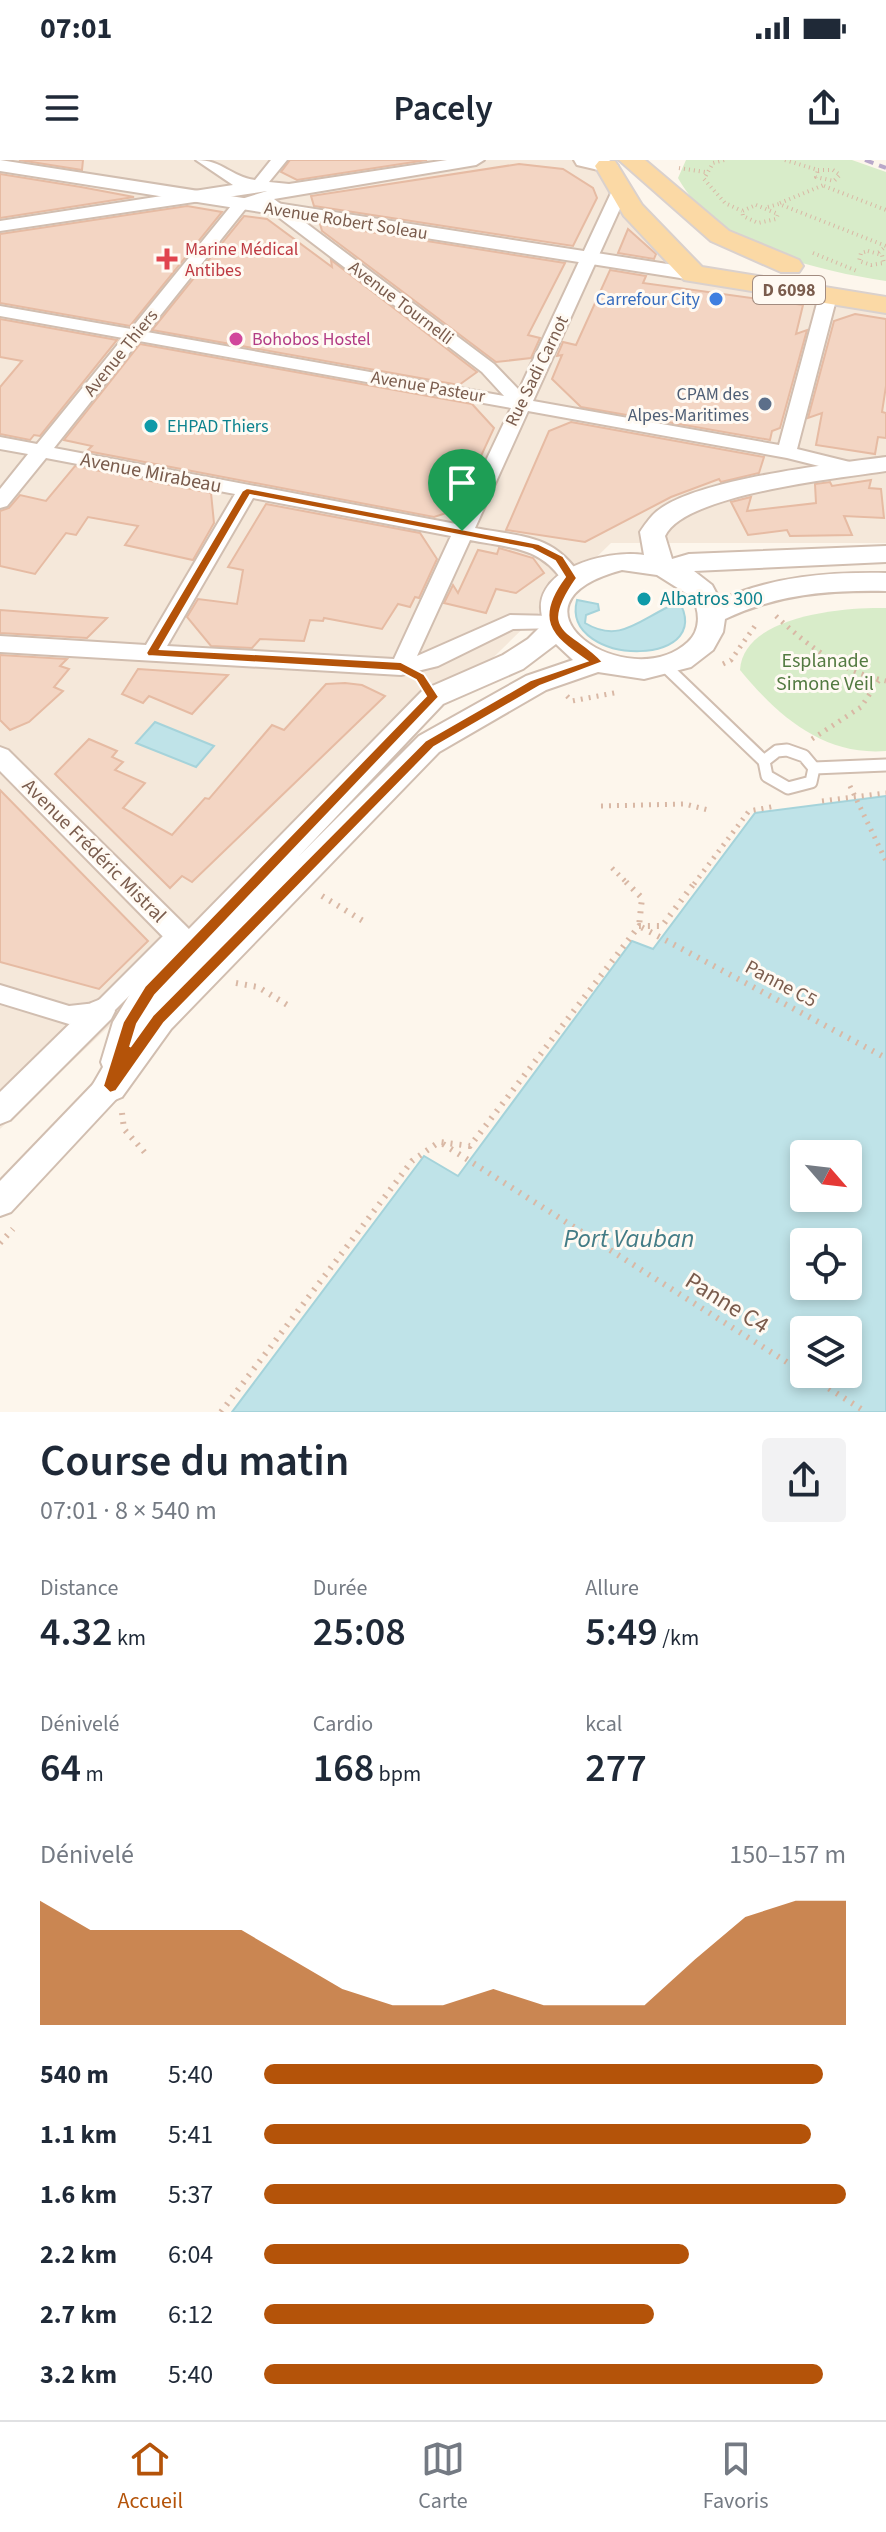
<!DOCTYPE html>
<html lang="fr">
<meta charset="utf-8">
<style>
body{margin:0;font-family:"Source Sans 3",sans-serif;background:#f2f2f3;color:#1f2937;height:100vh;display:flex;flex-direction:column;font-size:30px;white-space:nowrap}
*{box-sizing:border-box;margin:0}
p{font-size:26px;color:#747a83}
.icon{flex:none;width:44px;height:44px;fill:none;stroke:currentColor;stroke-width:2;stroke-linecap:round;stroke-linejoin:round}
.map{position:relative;height:1252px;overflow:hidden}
.panel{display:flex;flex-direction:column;background:#fff;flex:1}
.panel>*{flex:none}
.needle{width:52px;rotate:118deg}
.fabs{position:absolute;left:790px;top:980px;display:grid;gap:16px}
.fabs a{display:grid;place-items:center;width:72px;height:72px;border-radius:8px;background:#fff;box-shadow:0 4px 12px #0003;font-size:40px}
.pin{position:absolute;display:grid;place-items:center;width:68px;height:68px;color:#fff;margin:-82px -34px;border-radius:50% 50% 50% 0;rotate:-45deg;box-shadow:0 0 8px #0007}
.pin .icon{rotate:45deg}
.round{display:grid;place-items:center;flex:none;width:84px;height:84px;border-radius:8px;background:#f2f2f3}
.summary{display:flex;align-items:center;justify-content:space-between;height:136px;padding:0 40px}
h1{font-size:44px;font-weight:600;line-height:60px}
.stats{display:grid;grid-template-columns:repeat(3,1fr);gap:12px;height:136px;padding:8px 40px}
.stats div{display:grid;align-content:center}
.stats b{font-size:40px;font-weight:600}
.stats small{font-size:22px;font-weight:400}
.stats p{font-size:22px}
.chart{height:224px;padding:16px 40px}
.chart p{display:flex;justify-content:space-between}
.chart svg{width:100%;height:144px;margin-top:8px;fill:#b45309;opacity:.7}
ul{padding:0 40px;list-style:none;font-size:26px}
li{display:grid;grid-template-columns:128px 96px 1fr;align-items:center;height:60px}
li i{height:20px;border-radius:10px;background:#b45309}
.status{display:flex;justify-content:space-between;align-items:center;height:56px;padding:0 40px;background:#fff;direction:ltr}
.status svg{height:22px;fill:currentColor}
header{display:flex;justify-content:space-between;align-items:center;height:104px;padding:0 40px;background:#fff;font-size:36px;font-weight:600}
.tabs{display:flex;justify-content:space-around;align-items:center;height:112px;border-top:2px solid #e0e1e3;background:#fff;font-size:22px;color:#747a83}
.tabs a{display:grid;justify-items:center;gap:4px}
.tabs .current{color:#b45309}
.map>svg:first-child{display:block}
.residential{fill:#f5e8da}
.green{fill:#d8ecc9}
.water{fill:#bfe3e8;stroke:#a5d3da;stroke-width:2;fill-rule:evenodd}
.building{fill:#f3d5c3;stroke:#e6bba3;stroke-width:2}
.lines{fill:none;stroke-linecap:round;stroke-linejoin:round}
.service-casing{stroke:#d1beb0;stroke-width:15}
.pedestrian-casing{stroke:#d1beb0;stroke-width:4}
.minor-casing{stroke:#d1beb0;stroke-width:4}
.tertiary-casing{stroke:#d1beb0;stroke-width:4}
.secondary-casing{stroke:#d6c0b0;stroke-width:4}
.primary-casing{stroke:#dad1cd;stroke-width:4}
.path-far2{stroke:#d9b8a5;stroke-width:4;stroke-dasharray:1 4;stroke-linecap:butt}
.path-far1{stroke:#d9b8a5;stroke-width:5;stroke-dasharray:2 6;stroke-linecap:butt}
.path{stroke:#d9b8a5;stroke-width:6;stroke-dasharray:2 7;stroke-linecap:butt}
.service{stroke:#fff;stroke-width:11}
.pedestrian{fill:#fff;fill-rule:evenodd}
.minor{fill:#fff;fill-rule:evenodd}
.tertiary{fill:#fff;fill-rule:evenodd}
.secondary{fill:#fff;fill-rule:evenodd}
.primary{fill:#fbd9a5;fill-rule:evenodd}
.rail{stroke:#b9a8c9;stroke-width:4;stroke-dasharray:9 6;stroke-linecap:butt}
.route{fill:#b45309;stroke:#fff;stroke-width:2;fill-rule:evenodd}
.health-dot{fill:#e0444e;stroke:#fffaf3;stroke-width:3}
.shop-dot{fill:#3f7fe0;stroke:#fffaf3;stroke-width:3}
.hotel-dot{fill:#d1479c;stroke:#fffaf3;stroke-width:3}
.service-dot{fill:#5c6f8a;stroke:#fffaf3;stroke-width:3}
.culture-dot{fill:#0f9aa8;stroke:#fffaf3;stroke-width:3}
.labels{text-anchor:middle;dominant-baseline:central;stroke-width:6;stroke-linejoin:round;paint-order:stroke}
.far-street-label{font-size:18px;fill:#7a5c4d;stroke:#fffaf3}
.far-health-label{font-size:18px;fill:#be3a42;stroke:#fffaf3;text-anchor:start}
.shield{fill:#fffaf3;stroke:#a28b7f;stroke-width:2}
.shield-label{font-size:18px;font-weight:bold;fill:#7a5c4d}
.far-shop-label{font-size:18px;fill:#366cbe;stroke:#fffaf3;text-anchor:end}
.far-hotel-label{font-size:18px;fill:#b23c85;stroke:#fffaf3;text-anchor:start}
.far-service-label{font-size:18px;fill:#4e5e75;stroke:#fffaf3;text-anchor:end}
.far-culture-label{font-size:18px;fill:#0d838f;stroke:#fffaf3;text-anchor:start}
.street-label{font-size:20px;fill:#7a5c4d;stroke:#fffaf3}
.culture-label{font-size:20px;fill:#0d838f;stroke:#fffaf3;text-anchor:start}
.park-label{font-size:20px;fill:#537a41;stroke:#fffaf3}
.near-street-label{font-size:24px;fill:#7a5c4d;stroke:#fffaf3}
.near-water-label{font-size:26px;font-style:italic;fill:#437c86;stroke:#fffaf3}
</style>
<div class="status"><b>07:01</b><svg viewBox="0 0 49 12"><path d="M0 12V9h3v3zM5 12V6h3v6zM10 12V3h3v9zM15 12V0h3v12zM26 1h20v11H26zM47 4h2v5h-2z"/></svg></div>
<header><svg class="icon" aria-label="menu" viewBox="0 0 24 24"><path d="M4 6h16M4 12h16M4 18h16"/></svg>Pacely<svg class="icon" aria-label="share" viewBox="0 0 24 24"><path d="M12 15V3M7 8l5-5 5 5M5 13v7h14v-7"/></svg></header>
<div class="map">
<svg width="886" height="1252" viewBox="0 0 886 1252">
<rect width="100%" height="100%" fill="#fdf6ec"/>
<polygon class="residential" points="0,0 605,0 703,123 886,152 886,383 611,383 257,727 0,969"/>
<g class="green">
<path d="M686 0H852L886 12V121C814 110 716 87 678 18Z"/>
<path d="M886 448V591C823 596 778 556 740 510 743 455 845 447 886 448Z"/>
</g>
<g class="water">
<path d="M673 432C731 510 559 509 577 440L598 444 599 450 586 455 585 463C618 483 637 462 668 447Z"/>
<polygon points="155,562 214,586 196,607 136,583"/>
<path d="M886 636V1252H232L424 996 458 1016 632 781 653 789 755 653ZM804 994H848V1038H804ZM804 1082H848V1126H804ZM804 1170H848V1214H804Z"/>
</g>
<g class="building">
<polygon points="19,0 83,0 82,10"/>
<polygon points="290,0 427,0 297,20 281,12"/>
<polygon points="519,4 563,9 593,28 597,38 573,86 314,46 311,36"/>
<polygon points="0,14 81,27 134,37 0,58"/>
<polygon points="187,46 222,52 130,166 0,143 0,74"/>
<polygon points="244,56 267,59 332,107 331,100 477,212 459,225 152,170"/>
<polygon points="320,64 565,103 528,175 540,178 531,198 496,202 322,71"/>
<polygon points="628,69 656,94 654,99 618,93"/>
<polygon points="610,110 646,116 643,123 803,145 796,174 807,170 780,268 772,271 770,280 581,247 552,219 562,195 557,196 563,182 576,185"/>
<polygon points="855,154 886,159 886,226 882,252 886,253 886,278 878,277 875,294 816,285 822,253 808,258 834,161"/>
<polygon points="0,159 117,180 40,276 34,275 30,280 0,274 0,227 22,201 0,197"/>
<polygon points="140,184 472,244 494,268 456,350 434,357 87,291 92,286 64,280"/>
<polygon points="571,262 764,297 759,313 721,322 719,319 671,337 585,382 506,370 549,271"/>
<polygon points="75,306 211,333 214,363 193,400 125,385 138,366 88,357 76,375 66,373 35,414 0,406 0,351 9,348 20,335 46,341"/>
<polygon points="871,320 869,328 881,329 884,358 844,356 852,375 790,376 787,370 748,375 731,342 751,337 747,351 816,343 815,324 830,322 832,326"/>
<polygon points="266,344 420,373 437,399 419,438 415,437 410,447 398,444 382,469 324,458 323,461 310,460 304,481 260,479 252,488 211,486 187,457 198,439 237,444 243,410 228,407"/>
<polygon points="499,388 533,398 544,413 516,433 496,429 486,453 444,443 453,425 458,433 478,390 497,394"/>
<polygon points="0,450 107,458 87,478 0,473"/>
<polygon points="0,495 67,499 60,506 69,509 54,527 63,531 29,562 10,570 0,560"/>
<polygon points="138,509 228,515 192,554 149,536 143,543 122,534"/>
<polygon points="345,523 362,525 385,536 192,722 182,716 170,728 55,614 89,579 117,591 112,597 123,602 115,610 145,623 123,648 172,675 205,638 209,639 272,565 284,570 326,524"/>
<polygon points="0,630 148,781 99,829 0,802"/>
</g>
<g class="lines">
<g class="service-casing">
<g id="service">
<polyline points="665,506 764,601"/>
<polygon points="787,590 804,596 814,608 811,622 788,628 767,616 764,601 777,591"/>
<polyline points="814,608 886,605"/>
</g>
</g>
<g class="pedestrian-casing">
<polygon id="pedestrian" points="177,767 184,769 187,775 184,781 108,857 101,860 69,864 0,843 0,825 69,846 96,843 170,769"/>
</g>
<g class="minor-casing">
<g id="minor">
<path d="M196 0C223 0 231 17 255 20L271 0H287L269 22 289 24 447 0H484L476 5 274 39 494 204 519 230 611 33 625 30 627 33 533 241 779 285 819 136 828 131 837 136 797 289 862 305 865 309 855 315 787 298 528 251 475 368C523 377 554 374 582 418L578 423H564C541 386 509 388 470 380L417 496 510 455 555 456 566 463 563 468 513 469 438 506 401 515 0 492V476L146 485 235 334 46 298 7 346 0 348V329L28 294 0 289V277L37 284 123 178 0 156V146L131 169 235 41 267 31 0 71V61L233 25ZM260 43 482 212 504 236 147 172 247 47ZM139 181 511 248 456 364 54 288ZM253 338 451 376 394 499 167 486Z"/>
<polygon points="0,587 8,590 198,778 202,786 198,794 189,797 180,794 0,611"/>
<polygon points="101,839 111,843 115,851 111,859 10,960 0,964 0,932 91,843"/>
<polygon points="110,913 120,917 124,926 120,935 11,1052 0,1056 0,1021 100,917"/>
</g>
</g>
<g class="tertiary-casing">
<g id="tertiary">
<polygon points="0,0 693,108 703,114 693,120 0,11"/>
<path d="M886 297V311C841 318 684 334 665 376L672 399 689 394 886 386V402L694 411 712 425 720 440C774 416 829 412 886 413V431C828 430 778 434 725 459L723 472 713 490 691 507 644 519 598 512 546 530 439 592 171 869 122 937 110 942 98 937 92 926 103 907 101 902 113 862 138 821 423 530 503 495 528 479 544 463C524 410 607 389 644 395L640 372C644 366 650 357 656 352 694 319 833 304 886 297ZM622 410 657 415 692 437C700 451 701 470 688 482 629 537 491 445 622 410ZM556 484 573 500 526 516 419 576 299 696 443 544 523 509Z"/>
</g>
</g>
<g class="secondary-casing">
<polygon id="secondary" points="574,0 609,0 618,6 607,12 577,5"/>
</g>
<g class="primary-casing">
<g id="primary">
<polygon points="619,0 645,0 729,71 799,100 803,106 799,112 781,112 711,81"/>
<polygon points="599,1 615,1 642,45 702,107 886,137 886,153 684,120 624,56 595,6"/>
</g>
</g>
<g class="path-far2">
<polyline points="724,0 713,3 704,19 725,43 742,51"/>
<polyline points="785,0 818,10"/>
<polyline points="679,8 705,12"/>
<polygon points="818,10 833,10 840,15 834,21 816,17"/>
<polyline points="824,26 886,50"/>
<polyline points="780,43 826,24"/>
<polygon points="756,45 778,54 776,59 758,63 743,56 742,51"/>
<polyline points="768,47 779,44 886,86 878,93"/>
<polygon points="868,91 882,95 884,103 871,105 859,101 861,93"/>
<polyline points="813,93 857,111"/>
</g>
<g class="path-far1">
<path d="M776 456C809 487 841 511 886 521"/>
<polyline points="723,504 731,500 757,463"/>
<polyline points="567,536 572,541 619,532"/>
<polyline points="812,579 861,547 879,520"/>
<polyline points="850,626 886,701"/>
<polyline points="822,641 886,633"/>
<polyline points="601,646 685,644 712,651"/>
<polyline points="612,708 628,724"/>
<polyline points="694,724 749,651 776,646"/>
</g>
<g class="path">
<polyline points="626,722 642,738 639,766 886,898"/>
<polyline points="322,736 368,764"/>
<polyline points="236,823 258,827 289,846"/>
<polyline points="122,953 124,969 147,995"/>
<polyline points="443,984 804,1213"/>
<polyline points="0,1083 13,1069"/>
<polyline points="806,1214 866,1252"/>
<polyline points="221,1252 412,1001 439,982 470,986 639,766 662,766 695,722"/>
</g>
<use href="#service" class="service"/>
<use href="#pedestrian" class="pedestrian"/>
<use href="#minor" class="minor"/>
<use href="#tertiary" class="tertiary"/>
<use href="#secondary" class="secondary"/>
<use href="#primary" class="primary"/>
<polyline class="rail" points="865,0 886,8"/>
</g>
<path class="route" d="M247 328 539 384 563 396 577 418C537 475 572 468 603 502L540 526 434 587 164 863 116 931 110 933 103 926 123 862 145 826 426 536 416 520 399 511 148 496 146 493 242 331ZM250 335 532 389 555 401 565 417C534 458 549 476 587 501L531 520 425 581 153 855 130 887 137 864 155 835 439 537 424 514 401 502 160 489Z"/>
<path class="health-dot" d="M163 87h8v8h8v8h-8v8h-8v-8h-8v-8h8z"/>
<circle class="shop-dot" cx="716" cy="139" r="8"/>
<circle class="hotel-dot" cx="236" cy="179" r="8"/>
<circle class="service-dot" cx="765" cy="244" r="8"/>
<g class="culture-dot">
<circle cx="151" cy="266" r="8"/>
<circle cx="644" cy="439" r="8"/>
</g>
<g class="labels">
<g class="far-street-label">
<text transform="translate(346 61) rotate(9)">Avenue Robert Soleau</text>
<text transform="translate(401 143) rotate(37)">Avenue Tournelli</text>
<text transform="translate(121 193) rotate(-51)">Avenue Thiers</text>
<text transform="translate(537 211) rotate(-64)">Rue Sadi Carnot</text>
<text transform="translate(428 227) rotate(10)">Avenue Pasteur</text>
</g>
<g class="far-health-label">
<text x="185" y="89">Marine Médical<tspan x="185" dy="21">Antibes</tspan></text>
</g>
<rect class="shield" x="753" y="116" width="72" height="28" rx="6"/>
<g class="shield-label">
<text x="789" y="130">D 6098</text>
</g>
<g class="far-shop-label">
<text x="700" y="139">Carrefour City</text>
</g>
<g class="far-hotel-label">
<text x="252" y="179">Bohobos Hostel</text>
</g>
<g class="far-service-label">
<text x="749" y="234">CPAM des<tspan x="749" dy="21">Alpes-Maritimes</tspan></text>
</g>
<g class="far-culture-label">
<text x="167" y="266">EHPAD Thiers</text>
</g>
<g class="street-label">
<text transform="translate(151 313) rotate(11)">Avenue Mirabeau</text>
<text transform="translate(94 691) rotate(45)">Avenue Frédéric Mistral</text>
<text transform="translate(781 824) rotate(28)">Panne C5</text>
</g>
<g class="culture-label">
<text x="660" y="439">Albatros 300</text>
</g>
<g class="park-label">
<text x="825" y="501">Esplanade<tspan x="825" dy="23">Simone Veil</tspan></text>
</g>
<g class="near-street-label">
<text transform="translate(727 1143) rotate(32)">Panne C4</text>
</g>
<g class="near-water-label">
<text x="629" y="1078">Port Vauban</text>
</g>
</g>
</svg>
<div class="fabs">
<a><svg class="needle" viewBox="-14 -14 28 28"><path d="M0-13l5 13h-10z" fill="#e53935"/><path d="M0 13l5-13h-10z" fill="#747a83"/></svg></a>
<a><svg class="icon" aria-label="locate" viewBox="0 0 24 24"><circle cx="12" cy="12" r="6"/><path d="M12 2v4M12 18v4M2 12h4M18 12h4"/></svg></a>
<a><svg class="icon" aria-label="layers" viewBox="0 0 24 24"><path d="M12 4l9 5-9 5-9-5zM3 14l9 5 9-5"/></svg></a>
</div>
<div class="pin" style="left:462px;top:371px;background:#1e9e55"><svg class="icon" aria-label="arrive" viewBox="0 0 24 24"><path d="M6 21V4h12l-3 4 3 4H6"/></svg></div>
</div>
<section class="panel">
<div class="summary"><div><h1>Course du matin</h1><p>07:01 · 8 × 540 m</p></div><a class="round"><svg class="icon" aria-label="share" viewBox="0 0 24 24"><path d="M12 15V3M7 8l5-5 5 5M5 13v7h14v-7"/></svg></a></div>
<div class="stats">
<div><p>Distance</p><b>4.32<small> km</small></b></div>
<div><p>Durée</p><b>25:08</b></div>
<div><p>Allure</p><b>5:49<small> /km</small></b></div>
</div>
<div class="stats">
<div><p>Dénivelé</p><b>64<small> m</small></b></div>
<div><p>Cardio</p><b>168<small> bpm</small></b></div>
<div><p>kcal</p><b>277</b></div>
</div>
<div class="chart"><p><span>Dénivelé</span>150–157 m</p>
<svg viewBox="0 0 160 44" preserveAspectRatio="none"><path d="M0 44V6L10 15L20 15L30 15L40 15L50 24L60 33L70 38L80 38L90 33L100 38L110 38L120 38L130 24L140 11L150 6L160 6V44z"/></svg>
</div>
<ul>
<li><b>540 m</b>5:40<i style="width:96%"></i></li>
<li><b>1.1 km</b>5:41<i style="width:94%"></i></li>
<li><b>1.6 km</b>5:37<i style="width:100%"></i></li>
<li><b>2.2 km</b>6:04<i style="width:73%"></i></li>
<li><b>2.7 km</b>6:12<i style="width:67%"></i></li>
<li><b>3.2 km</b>5:40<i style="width:96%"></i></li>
</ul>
</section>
<nav class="tabs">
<a class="current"><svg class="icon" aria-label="home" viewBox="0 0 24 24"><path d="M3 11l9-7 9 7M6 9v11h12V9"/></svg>Accueil</a>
<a><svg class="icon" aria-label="map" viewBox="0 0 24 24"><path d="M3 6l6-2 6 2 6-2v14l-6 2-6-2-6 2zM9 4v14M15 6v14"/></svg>Carte</a>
<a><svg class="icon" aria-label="saved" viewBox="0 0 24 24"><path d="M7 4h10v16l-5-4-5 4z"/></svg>Favoris</a>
</nav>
